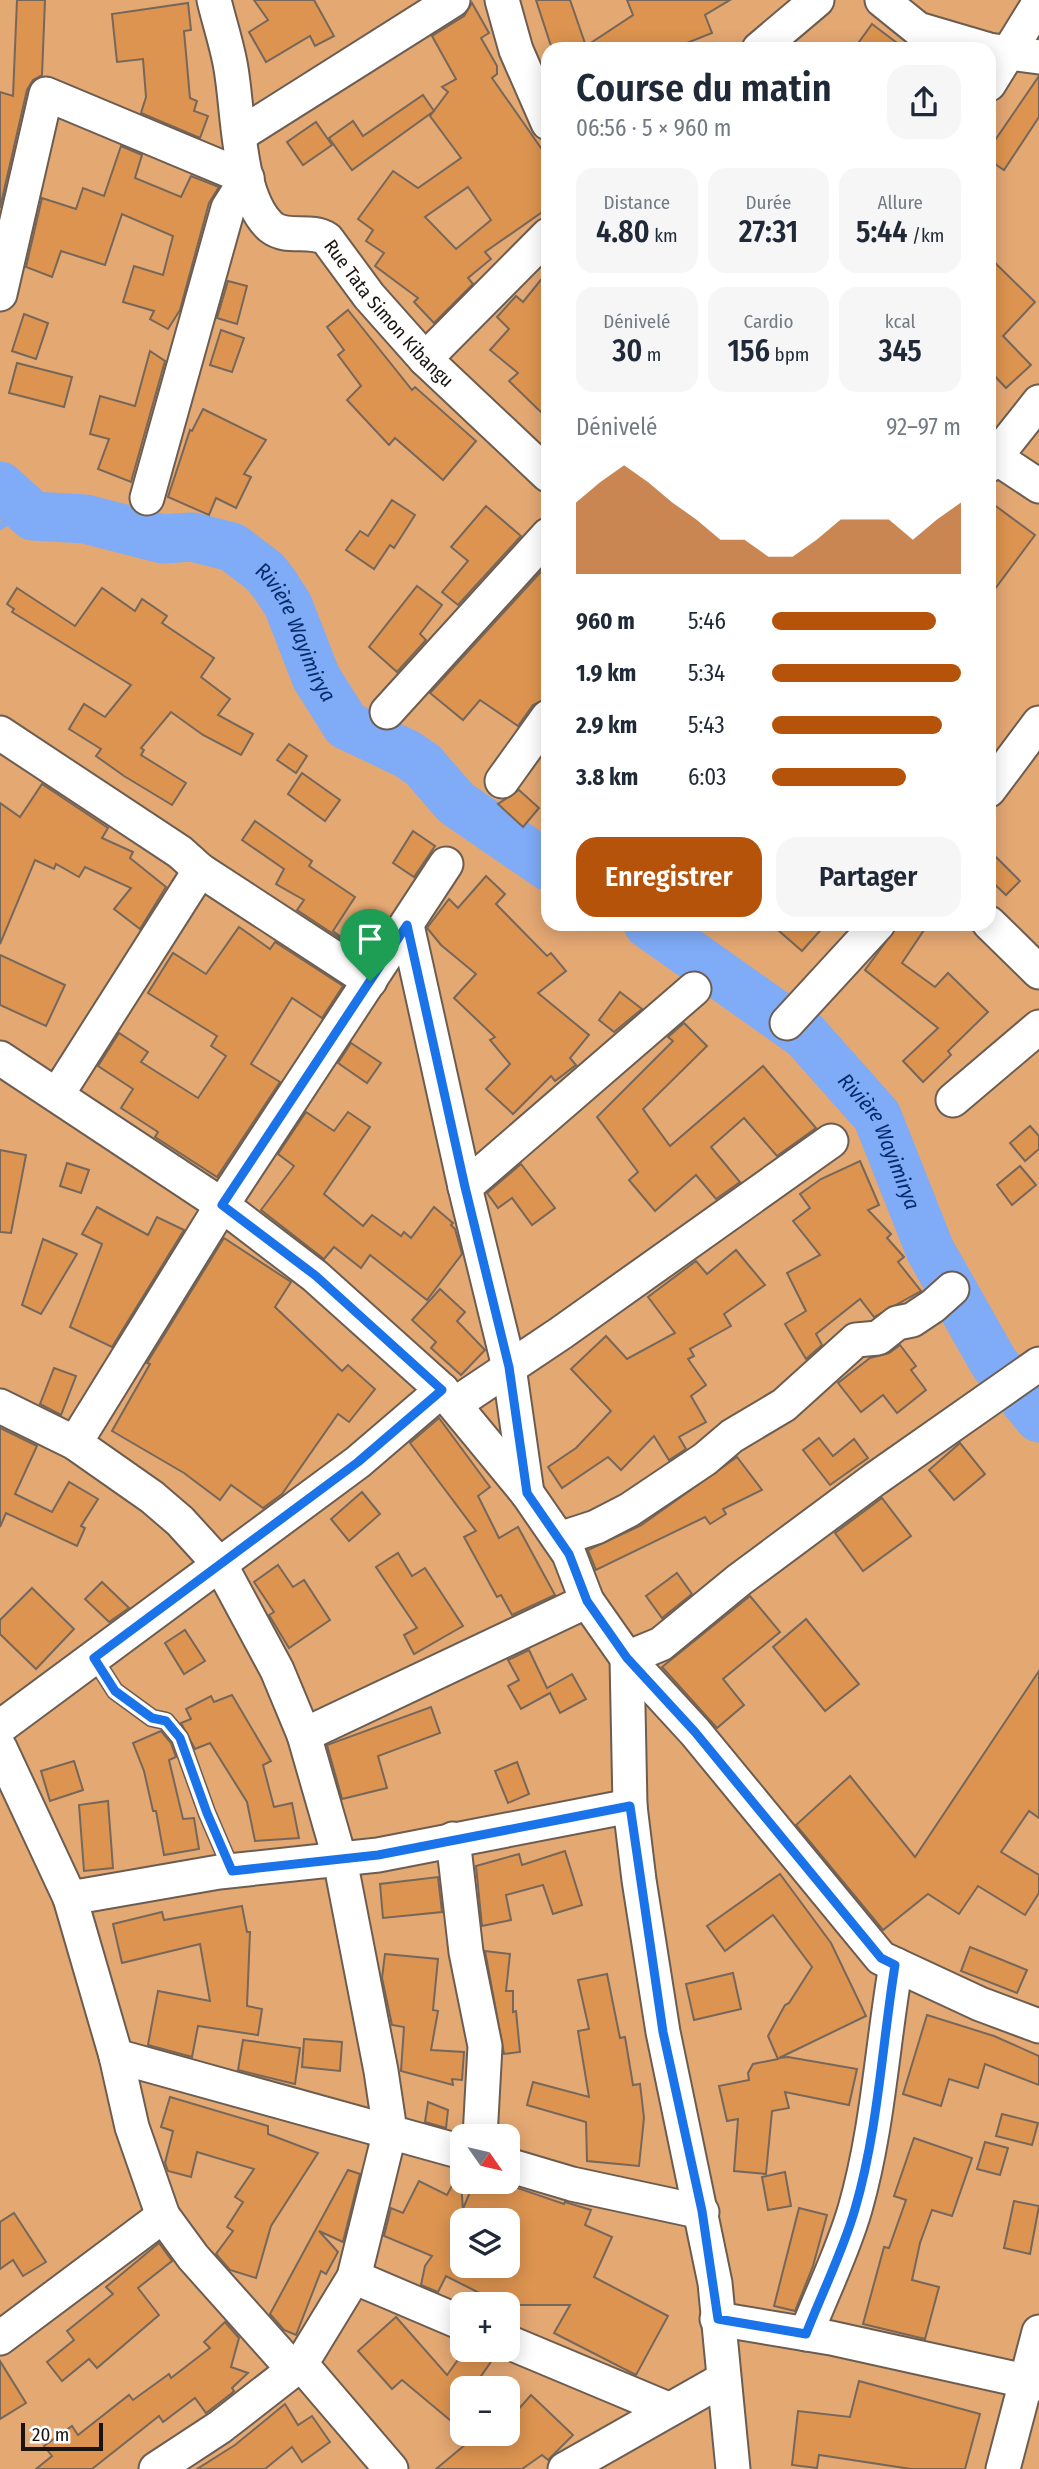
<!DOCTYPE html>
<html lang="fr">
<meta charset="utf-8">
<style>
body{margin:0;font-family:"Fira Sans Condensed",sans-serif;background:#f6f6f7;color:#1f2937;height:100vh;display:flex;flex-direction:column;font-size:26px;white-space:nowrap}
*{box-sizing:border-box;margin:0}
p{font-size:23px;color:#747a83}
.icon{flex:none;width:38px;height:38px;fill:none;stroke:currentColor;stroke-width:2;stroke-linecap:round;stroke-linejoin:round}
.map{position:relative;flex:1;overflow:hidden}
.panel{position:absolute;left:541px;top:42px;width:455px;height:889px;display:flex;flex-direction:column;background:#fff;border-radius:21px;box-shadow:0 4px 18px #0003}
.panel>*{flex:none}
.needle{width:46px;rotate:124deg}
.tools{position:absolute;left:450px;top:2124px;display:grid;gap:14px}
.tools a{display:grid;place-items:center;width:70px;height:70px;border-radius:14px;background:#fff;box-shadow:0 4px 18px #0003;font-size:35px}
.scale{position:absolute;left:21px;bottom:18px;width:82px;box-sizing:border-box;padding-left:7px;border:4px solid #1a140f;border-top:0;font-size:19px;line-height:24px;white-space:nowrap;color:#1a140f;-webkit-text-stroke:5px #fff;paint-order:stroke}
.pin{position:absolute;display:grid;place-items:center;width:60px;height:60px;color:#fff;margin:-72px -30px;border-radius:50% 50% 50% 0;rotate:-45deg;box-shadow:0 0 7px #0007}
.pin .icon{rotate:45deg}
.round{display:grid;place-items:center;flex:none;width:74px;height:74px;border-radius:21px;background:#f6f6f7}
.head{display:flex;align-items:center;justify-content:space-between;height:119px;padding:0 35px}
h1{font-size:38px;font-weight:600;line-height:52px}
.figures{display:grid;grid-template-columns:repeat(3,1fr);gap:10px;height:119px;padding:7px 35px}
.figures div{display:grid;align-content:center;border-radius:18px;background:#f6f6f7;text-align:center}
.figures b{font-size:30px;font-weight:600}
.figures small{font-size:19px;font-weight:400}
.figures p{font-size:19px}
.chart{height:196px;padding:14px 35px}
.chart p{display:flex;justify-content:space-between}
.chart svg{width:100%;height:126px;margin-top:7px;fill:#b45309;opacity:.7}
.action{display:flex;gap:14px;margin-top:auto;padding:14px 35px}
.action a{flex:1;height:80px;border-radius:21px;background:#b45309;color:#fff;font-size:28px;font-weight:600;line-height:80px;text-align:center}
.action a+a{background:#f6f6f7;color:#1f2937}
ul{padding:0 35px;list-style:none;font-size:23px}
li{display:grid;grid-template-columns:112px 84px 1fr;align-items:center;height:52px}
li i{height:18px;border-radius:9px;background:#b45309}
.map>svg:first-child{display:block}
.green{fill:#e4a873;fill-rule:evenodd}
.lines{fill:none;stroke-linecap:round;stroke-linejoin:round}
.stream{stroke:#7fabf7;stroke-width:8}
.river{stroke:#7fabf7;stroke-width:49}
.building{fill:#dd9450;stroke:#76675a;stroke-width:2;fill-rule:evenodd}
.service-casing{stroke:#6c5d50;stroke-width:19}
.minor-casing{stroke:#6c5d50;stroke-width:37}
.service{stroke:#fff;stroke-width:16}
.minor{stroke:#fff;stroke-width:33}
.route-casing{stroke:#fff;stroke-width:14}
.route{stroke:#1a73e8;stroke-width:9}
.labels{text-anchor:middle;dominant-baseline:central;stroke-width:5;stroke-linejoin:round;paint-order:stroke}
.street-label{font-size:19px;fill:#1a140f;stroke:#fff}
.water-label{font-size:21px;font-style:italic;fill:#062b6c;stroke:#fff}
</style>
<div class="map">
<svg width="1039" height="2469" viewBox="0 0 1039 2469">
<rect width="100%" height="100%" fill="#f2e1d2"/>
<path class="green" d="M0 0H1039V2469H0ZM548 49H989V924H548ZM462 2137H508V2182H462ZM462 2221H508V2266H462ZM462 2305H508V2350H462ZM462 2389H508V2434H462Z"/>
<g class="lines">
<polyline class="stream" points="0,526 9,520 33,516"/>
<g class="river">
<path id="s1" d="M0 486 33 516 85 519 163 539 192 537 232 547 265 572 275 585 288 605 316 677 346 725 407 754 423 765 456 803 548 866"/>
<path id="s2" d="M648 924 805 1035 877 1116 930 1250 994 1363 1039 1418"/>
</g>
</g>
<g class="building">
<polygon points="17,0 45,0 42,75 33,80 27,90 0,208 0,92 13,96"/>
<polygon points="254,0 314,0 334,36 315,46 310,36 266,62 249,32 268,20"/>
<polygon points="536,0 570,0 586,46 633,15 627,0 730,0 705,15 712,33 672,49 552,49"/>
<polygon points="188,3 191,30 184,31 190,98 197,101 194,111 208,116 200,138 141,113 146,97 143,59 117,62 112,14"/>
<path d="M472 3 489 33 481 38 497 66V74L492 78 548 158V208L485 252 491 259 468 278 473 284 434 323 414 302 418 298 375 266 384 253 366 241 373 230 358 219 393 171 418 188 461 158 430 116 448 92 442 87 456 79 432 36 464 16ZM468 187 491 220 456 249 425 217Z"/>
<polygon points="872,24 905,49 854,49"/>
<polygon points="1039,76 1039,117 1004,170 989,160 989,149"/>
<polygon points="423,95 434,111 352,170 329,138 353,121 363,136"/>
<polygon points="316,122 332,145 303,165 287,142"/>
<polygon points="121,146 142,155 135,178 181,197 191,176 219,187 209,203 180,310 168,329 150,319 154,311 123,302 134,266 163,275 173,236 122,214 105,265 61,251 52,277 26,267 42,198 76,209 83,188 104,196"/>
<polygon points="989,257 1035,302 1003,336 1031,365 1006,388 989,370"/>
<polygon points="548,271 548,419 509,381 518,373 490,350 509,329 497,317 516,296 523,302"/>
<polygon points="228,281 247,286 237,324 217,318"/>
<polygon points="348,310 412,390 415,387 476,441 443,480 395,438 389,445 347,400 361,386 338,355 344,350 327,327"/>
<polygon points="24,314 48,323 36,359 12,351"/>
<polygon points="221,330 244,338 232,372 210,365"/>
<polygon points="150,351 165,361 131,482 98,469 109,439 90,434 100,396 135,406"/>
<polygon points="17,363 72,377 64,407 9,393"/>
<polygon points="203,409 266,440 244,474 251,477 236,508 216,498 209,515 168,497 190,430 192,431"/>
<polygon points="392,500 415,515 394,548 390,545 374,569 346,550 360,531 368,536"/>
<polygon points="989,501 1035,535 989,597"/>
<polygon points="486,506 521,536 458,605 442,592 468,561 451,547"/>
<polygon points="548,564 548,698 533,705 518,726 480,700 463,720 430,693"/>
<polygon points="417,586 442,605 420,634 426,640 397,672 369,647"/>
<polygon points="17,588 75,626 102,588 135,611 142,599 167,616 162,623 214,658 201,677 230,699 218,715 253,734 241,755 203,735 171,712 141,748 144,750 141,755 186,783 172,805 124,776 96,756 101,749 69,729 84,704 105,717 131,685 12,612 14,609 7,604"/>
<polygon points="289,744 307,756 296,773 277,760"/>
<polygon points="302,773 340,800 325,821 288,794"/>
<polygon points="42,784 108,828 102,838 133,852 130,858 166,887 140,929 114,909 131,888 85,867 79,877 56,864 54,869 35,860 0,944 0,803 20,817"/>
<polygon points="519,790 539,808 523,827 498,804"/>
<polygon points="255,821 312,861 309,866 355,897 333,931 362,953 297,910 304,900 276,884 284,869 242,840"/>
<polygon points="413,831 435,846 414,877 393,863"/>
<polygon points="989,850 1020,881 1006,895 989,879"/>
<polygon points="486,876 505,894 496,904 547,956 551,953 566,971 538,993 589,1035 570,1058 576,1065 555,1081 551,1076 513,1114 486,1089 510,1064 490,1040 495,1037 454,998 476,974 441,945 427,928 449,899 458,908"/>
<polygon points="771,924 826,924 802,951"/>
<polygon points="899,924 928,924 902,963 935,987 948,973 988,1012 948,1051 951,1055 923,1082 903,1061 938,1028 865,970"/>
<polygon points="239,927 270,949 275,942 343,986 322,1018 292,998 251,1064 280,1082 217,1177 155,1137 158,1132 121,1108 133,1089 98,1066 119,1033 148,1052 141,1062 198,1098 226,1056 211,1046 217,1036 148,993 173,953 206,974"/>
<polygon points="0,955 65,985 46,1026 0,1005"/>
<polygon points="620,992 642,1009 614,1032 599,1020"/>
<polygon points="684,1023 707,1046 643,1109 670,1146 763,1066 816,1128 777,1156 744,1118 711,1147 740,1182 716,1199 696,1175 655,1211 629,1180 638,1172 597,1117 673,1041 668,1037"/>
<polygon points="351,1043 381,1063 367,1083 338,1063"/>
<polygon points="306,1112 334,1131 348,1112 370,1127 324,1194 363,1226 372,1215 401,1236 404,1232 411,1238 434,1207 453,1223 451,1225 455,1229 462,1254 427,1300 370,1255 361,1268 334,1247 324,1259 261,1210 294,1166 278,1154"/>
<polygon points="1030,1126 1039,1136 1039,1149 1025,1161 1010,1143"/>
<polygon points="0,1150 26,1155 11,1233 0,1232"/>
<polygon points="860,1161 879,1205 868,1210 891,1234 887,1238 904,1257 898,1262 921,1291 874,1317 860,1299 816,1334 822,1345 806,1359 785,1324 806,1311 787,1273 820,1255 793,1221 810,1208 800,1194 821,1179"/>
<polygon points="67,1163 89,1170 81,1193 60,1186"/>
<polygon points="521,1164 555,1208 532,1225 512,1198 498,1208 487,1193"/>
<polygon points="1020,1166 1036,1185 1012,1205 997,1185"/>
<polygon points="97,1207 148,1235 157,1217 184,1230 112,1347 70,1327 102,1244 82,1234"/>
<polygon points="224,1238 291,1282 275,1307 342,1371 348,1365 375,1389 349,1422 338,1414 282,1494 263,1508 231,1485 220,1500 184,1473 112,1431 150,1364 147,1363"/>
<polygon points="43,1239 77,1254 41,1314 22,1305"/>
<polygon points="736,1250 765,1285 724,1314 731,1326 690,1349 694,1356 688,1359 706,1385 691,1396 706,1422 679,1437 686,1449 669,1460 654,1436 621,1470 608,1457 562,1488 548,1467 576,1448 611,1411 571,1369 606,1336 627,1359 675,1333 648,1297 696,1261 707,1274"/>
<polygon points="440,1289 465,1312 457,1321 485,1350 461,1375 431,1348 436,1342 412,1320"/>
<polygon points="900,1345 916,1366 911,1370 926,1390 897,1413 883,1395 861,1412 838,1383 870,1358 889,1353"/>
<polygon points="54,1368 76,1376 61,1415 40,1404"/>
<polygon points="439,1418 490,1487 478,1496 499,1538 518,1527 555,1595 512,1615 501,1595 497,1597 464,1537 476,1531 410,1443"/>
<polygon points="0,1428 37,1446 15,1494 52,1512 69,1482 98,1499 81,1526 85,1528 77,1546 6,1513 0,1527"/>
<polygon points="819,1438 833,1456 854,1439 868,1458 830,1485 803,1450"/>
<polygon points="960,1443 985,1474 954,1500 929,1470"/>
<polygon points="737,1457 762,1490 723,1509 726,1514 710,1524 705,1517 596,1570 588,1550 640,1526"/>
<polygon points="362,1492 380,1514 349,1541 331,1519"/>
<polygon points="882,1498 911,1536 863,1571 835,1533"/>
<polygon points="398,1553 412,1576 425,1568 463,1626 414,1654 404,1635 417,1628 376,1567"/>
<polygon points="278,1565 293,1587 304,1580 330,1620 289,1648 269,1615 274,1612 254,1582"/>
<polygon points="677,1573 692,1594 662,1618 646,1596"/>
<polygon points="102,1582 129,1608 109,1622 85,1599"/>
<polygon points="32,1588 74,1629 36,1669 0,1634 0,1620"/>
<polygon points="750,1596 780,1632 723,1679 744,1705 717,1728 662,1667"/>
<polygon points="806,1619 859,1684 825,1711 773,1647"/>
<polygon points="185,1630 205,1661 184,1674 165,1643"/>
<polygon points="529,1650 547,1688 572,1674 586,1699 560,1713 550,1693 521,1709 508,1686 519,1680 508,1660"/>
<polygon points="1039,1671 1039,1818 1029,1811 1001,1852 1039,1875 1039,1893 1025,1915 978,1886 959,1914 928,1894 883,1930 796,1825 850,1776 915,1857"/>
<polygon points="232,1695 271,1761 263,1765 274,1807 292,1803 299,1838 255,1841 247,1802 210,1743 195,1749 181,1723 191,1719 186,1709 211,1696 214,1702"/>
<polygon points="431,1707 440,1733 378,1756 387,1788 342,1799 327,1745"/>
<polygon points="161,1731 171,1743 176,1757 169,1760 183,1819 194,1818 199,1849 164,1855 156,1811 153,1811 144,1771 133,1743"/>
<polygon points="74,1761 83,1790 50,1801 41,1771"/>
<polygon points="517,1762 529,1794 508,1803 495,1771"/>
<polygon points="108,1801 113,1868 84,1871 79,1805"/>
<polygon points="565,1851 582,1905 553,1914 543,1885 506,1895 511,1920 482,1926 476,1866 519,1854 522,1865"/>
<polygon points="780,1874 831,1943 866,2016 779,2058 788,2057 857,2069 849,2105 785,2092 789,2108 772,2111 766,2174 734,2171 738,2119 727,2121 719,2086 749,2080 748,2073 753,2064 778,2059 768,2036 785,2005 789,2003 812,1967 773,1915 725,1951 707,1926"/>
<polygon points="438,1877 442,1912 383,1918 380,1884"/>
<polygon points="242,1906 247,1932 250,1932 247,2006 262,2009 258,2035 198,2026 192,2057 148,2045 158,1991 210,2001 200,1944 122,1963 113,1924 162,1912 164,1920"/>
<polygon points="970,1947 1027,1970 1017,1993 961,1971"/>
<polygon points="485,1951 510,1954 506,1991 513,1991 513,2012 516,2011 520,2052 504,2054"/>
<polygon points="385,1954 438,1959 433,2010 438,2011 431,2050 464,2052 462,2080 452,2079 453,2085 401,2071 404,2027 392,2025 382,1978"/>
<polygon points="733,1973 741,2009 694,2020 686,1984"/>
<polygon points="607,1974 620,2038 625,2037 633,2085 640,2084 644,2118 639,2166 587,2161 586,2122 527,2105 533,2082 589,2097 578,2031 589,2029 578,1980"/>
<polygon points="927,2015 994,2036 1039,2056 1039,2085 985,2064 978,2088 949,2079 941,2106 903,2094"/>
<polygon points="304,2039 342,2042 340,2071 302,2067"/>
<polygon points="243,2040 300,2048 295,2084 238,2070"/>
<polygon points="170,2097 268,2126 268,2134 318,2153 271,2226 256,2278 230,2270 216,2254 233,2231 227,2227 243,2202 235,2197 254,2169 197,2152 191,2177 168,2171 165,2163 173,2131 161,2127"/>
<polygon points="428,2102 448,2110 446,2128 425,2122"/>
<polygon points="1002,2114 1038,2123 1032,2145 996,2136"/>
<polygon points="914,2138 972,2158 952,2216 932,2210 920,2243 912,2280 939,2287 925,2339 863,2324 884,2247 889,2248 906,2200 894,2196"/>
<polygon points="985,2142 1008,2148 1000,2175 977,2169"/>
<polygon points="348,2170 360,2174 343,2242 319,2231 338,2252 326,2274 321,2271 296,2335 284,2330 270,2314"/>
<path d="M460 2171 463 2209 474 2182H500L564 2204 565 2202 591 2210 585 2225 612 2237 594 2277 668 2316 636 2375 554 2333 570 2305H503L446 2276 438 2292 421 2285 425 2266 432 2256 384 2236 391 2208 403 2213 419 2181 447 2195ZM462 2221H508V2266H462Z"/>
<polygon points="785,2172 791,2206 768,2210 762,2177"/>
<polygon points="1014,2201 1039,2206 1030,2254 1004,2248"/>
<polygon points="799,2208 827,2215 813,2266 795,2311 774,2306"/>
<polygon points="14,2213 46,2262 23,2276 13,2260 0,2269 0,2222"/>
<polygon points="159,2243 172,2261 138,2288 159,2315 97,2368 89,2359 62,2381 47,2362 74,2340 67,2331 113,2294 106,2287"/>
<polygon points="396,2317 447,2375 465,2350 491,2350 495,2356 472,2389 462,2389 462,2430 402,2380 392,2389 358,2351"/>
<polygon points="225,2322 239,2338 231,2367 248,2373 232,2388 234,2391 232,2393 206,2413 195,2398 163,2422 159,2416 92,2469 36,2469 52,2456 44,2446 72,2426 78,2435 129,2395 133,2400 169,2374 171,2378 210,2348 204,2342"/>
<polygon points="0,2361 26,2403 0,2419"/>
<polygon points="859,2381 980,2414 965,2469 911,2469 819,2455 817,2468 792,2465 798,2411 850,2417"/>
<polygon points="531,2395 573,2435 548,2460 542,2455 522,2469 436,2469 478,2434 508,2434 508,2421"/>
<polygon points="285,2404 298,2425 312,2416 330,2442 302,2462 292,2447 265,2469 197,2469 235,2445"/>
</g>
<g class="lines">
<g class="service-casing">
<polyline id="service" points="94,1658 115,1691 152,1718 166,1721 180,1738 207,1813 232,1871"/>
</g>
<g class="minor-casing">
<g id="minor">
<path id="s3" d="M214 0C219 21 226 42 230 63 239 107 236 196 271 227 287 240 310 228 327 239L369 296 425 359 548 475"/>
<polyline points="502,0 516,50 548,123"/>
<polyline points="882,0 918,29 986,49"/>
<polyline points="759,49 817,0"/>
<polyline points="989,50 1039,57"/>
<polyline points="989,84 1039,3"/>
<polyline points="241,134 453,0"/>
<polyline points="0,294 46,94 247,178"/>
<polyline points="425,359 548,235"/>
<polyline points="989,453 1039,486"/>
<polyline points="989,465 1039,402"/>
<polyline points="147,498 228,208 247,178"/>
<polyline points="387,712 548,535"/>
<polyline points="0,733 180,852 200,870 370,981"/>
<polyline points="502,781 548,717"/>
<polyline points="989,790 1039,723"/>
<polyline points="989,923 1039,972"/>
<polyline points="407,925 465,1187 509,1367 527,1493"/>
<polyline points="787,1023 878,924"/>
<polyline points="0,1058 222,1205 315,1276 442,1390 527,1493 569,1554 587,1601 627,1658 695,1732 881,1958 980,2004 1039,2026"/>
<polyline points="57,1095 200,870"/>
<polyline points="953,1100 1039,1027"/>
<polyline points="465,1187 694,989"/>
<polyline points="455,1404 561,1333 831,1141"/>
<polyline points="0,1406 75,1443 152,1497 180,1521 221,1566 277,1670 304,1735 340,1860 381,2071 390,2131 354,2277 301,2364 220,2427 156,2469"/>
<polyline points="75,1443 222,1205 446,864"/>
<polyline points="559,1539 596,1527 629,1510 705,1459 732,1436 784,1405 856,1340 878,1338 897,1323 912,1320 933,1306 952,1289"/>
<polyline points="627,1658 630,1806 639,1880 663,2032 715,2283 733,2469"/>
<polyline points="627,1658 661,1644 739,1580 875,1479 1039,1364"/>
<polyline points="0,1727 358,1462 442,1390"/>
<polyline points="304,1735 587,1601"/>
<polyline points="0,1748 70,1898 116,2056 132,2127 163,2216 193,2257 293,2369"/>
<polyline points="453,1839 466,1952 485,2046 480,2137"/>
<polyline points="70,1898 219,1872 378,1855 630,1806"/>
<polyline points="116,2056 462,2152"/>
<polyline points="508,2165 572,2184 702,2212"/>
<polyline points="354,2277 462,2323"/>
<polyline points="717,2319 831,2338 1039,2384"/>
<path d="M806 2334C822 2293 843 2251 855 2209 878 2129 882 2046 896 1965"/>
<polyline points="0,2338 163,2216"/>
<polyline points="508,2342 668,2409"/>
<polyline points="301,2364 391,2469"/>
<polyline points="565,2469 722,2380"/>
<polyline points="1003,2469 1039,2332"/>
</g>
</g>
<use href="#service" class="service"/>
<use href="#minor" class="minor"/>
</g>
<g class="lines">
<g class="route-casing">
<path id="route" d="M407 925 465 1187 509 1367 527 1493 569 1554 587 1601 627 1658 695 1732 881 1958 895 1965C882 2046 878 2130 855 2209 843 2251 822 2293 806 2334L718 2319 702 2211 663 2032 630 1806 378 1855 232 1871 207 1813 180 1738 166 1721 152 1718 115 1691 94 1658 358 1462 442 1390 316 1276 222 1205Z"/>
</g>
<use href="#route" class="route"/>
</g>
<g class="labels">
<g class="street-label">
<text stroke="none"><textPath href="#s3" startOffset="392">Rue Tata Simon Kibangu</textPath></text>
</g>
<g class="water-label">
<text stroke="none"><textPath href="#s1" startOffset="357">Rivière Wayimirya</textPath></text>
<text stroke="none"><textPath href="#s2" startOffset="324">Rivière Wayimirya</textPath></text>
</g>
</g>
</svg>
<div class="tools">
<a><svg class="needle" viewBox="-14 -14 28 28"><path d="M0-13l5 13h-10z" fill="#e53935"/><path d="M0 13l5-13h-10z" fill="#747a83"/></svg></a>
<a><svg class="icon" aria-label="layers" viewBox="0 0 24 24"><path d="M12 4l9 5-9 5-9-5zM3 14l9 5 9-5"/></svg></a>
<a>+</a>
<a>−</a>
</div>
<div class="scale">20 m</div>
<div class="pin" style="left:370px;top:981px;background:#1e9e55"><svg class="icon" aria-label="arrive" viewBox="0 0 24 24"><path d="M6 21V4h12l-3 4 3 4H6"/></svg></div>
<section class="panel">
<div class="head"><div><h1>Course du matin</h1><p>06:56 · 5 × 960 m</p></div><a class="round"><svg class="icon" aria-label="share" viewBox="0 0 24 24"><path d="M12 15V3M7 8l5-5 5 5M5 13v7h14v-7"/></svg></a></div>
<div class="figures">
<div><p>Distance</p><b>4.80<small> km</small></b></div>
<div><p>Durée</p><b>27:31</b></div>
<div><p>Allure</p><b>5:44<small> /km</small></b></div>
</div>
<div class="figures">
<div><p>Dénivelé</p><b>30<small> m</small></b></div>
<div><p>Cardio</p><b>156<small> bpm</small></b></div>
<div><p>kcal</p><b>345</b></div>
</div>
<div class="chart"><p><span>Dénivelé</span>92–97 m</p>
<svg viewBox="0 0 160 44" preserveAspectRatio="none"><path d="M0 44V19L10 12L20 6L30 12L40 19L50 25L60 32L70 32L80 38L90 38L100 32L110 25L120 25L130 25L140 32L150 25L160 19V44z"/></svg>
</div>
<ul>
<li><b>960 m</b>5:46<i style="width:87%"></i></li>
<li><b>1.9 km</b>5:34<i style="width:100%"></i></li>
<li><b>2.9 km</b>5:43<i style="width:90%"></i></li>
<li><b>3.8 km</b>6:03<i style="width:71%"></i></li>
</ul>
<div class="action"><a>Enregistrer</a><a>Partager</a></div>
</section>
</div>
